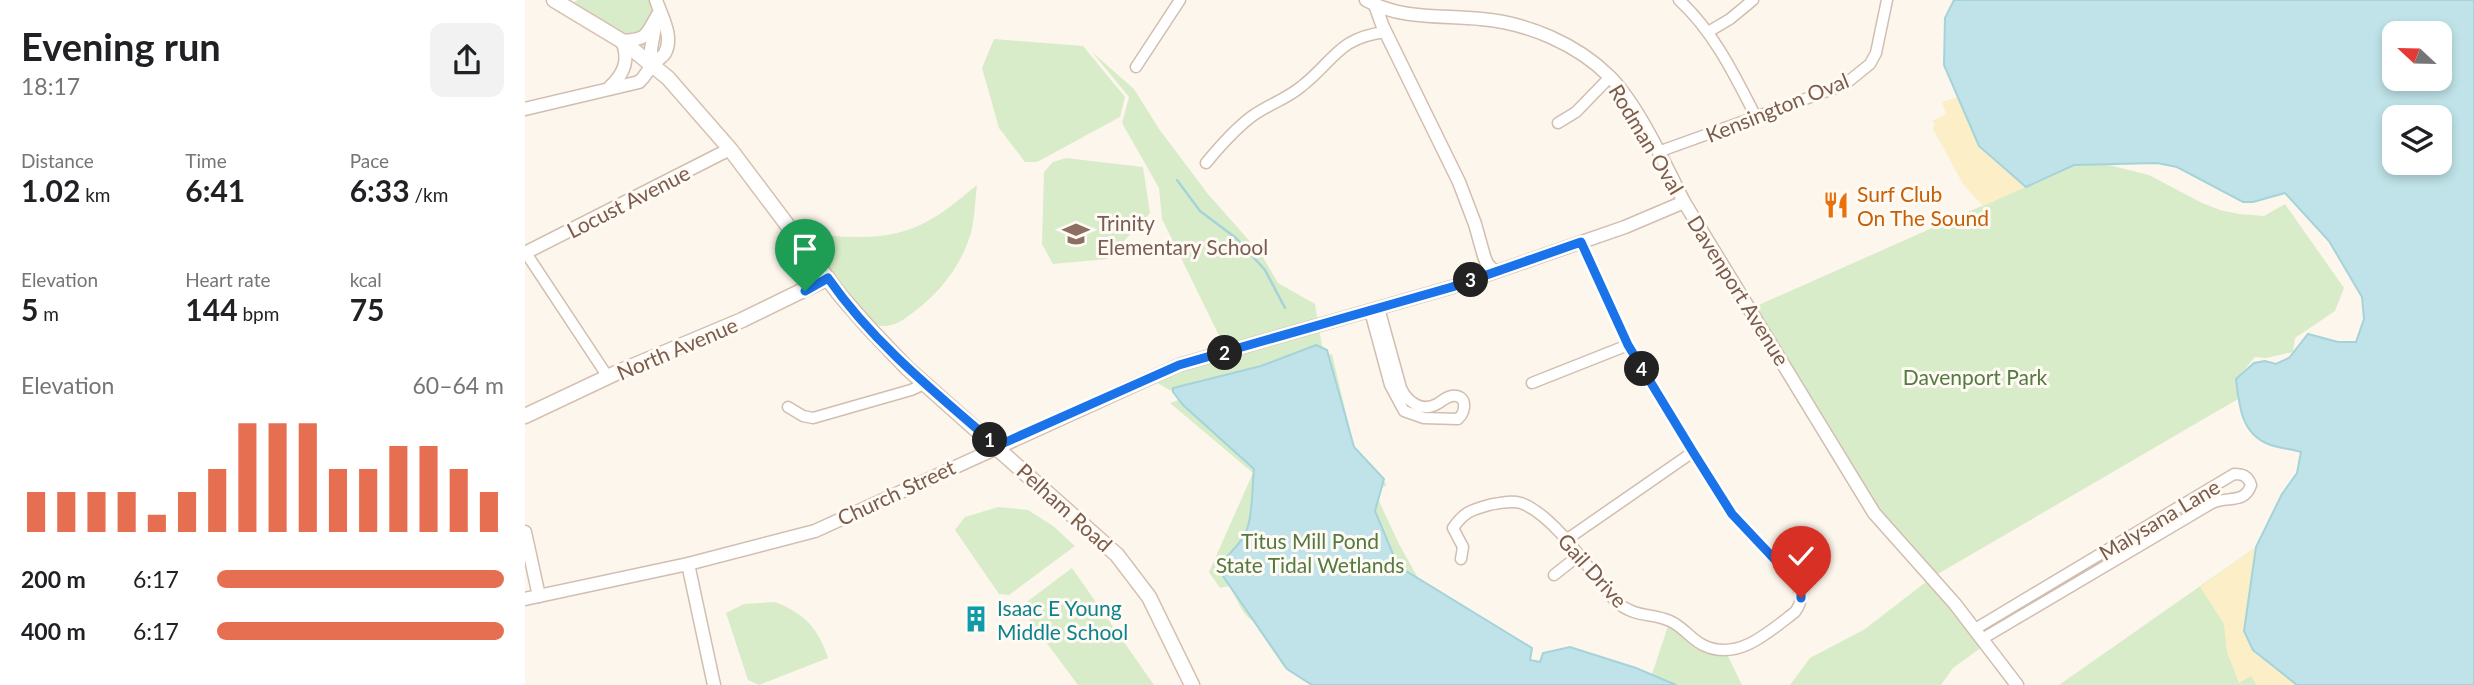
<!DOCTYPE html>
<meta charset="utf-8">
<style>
body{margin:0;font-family:Lato,sans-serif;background:#f2f2f2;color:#202124;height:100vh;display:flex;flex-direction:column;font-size:26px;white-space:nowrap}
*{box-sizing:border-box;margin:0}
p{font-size:23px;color:#757577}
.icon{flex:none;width:38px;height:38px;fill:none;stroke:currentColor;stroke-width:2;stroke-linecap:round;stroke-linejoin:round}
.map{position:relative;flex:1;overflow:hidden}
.side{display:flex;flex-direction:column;background:#fff;width:525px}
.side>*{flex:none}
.needle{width:46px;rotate:292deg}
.buttons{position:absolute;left:1857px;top:21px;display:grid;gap:14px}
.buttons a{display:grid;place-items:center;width:70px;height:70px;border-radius:14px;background:#fff;box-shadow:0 4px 10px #0003;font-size:35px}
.pin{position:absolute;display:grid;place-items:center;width:60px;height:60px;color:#fff;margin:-72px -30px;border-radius:50% 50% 50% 0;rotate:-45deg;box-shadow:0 0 7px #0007}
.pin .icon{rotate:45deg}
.km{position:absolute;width:35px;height:35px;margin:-18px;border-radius:50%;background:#222;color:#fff;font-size:19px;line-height:35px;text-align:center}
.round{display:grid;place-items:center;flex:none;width:74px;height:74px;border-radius:14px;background:#f2f2f2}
.summary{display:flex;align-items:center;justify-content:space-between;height:119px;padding:0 21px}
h1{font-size:38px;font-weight:700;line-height:52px}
.figures{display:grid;grid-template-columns:repeat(3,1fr);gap:10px;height:119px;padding:7px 21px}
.figures div{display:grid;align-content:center}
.figures b{font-size:30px;font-weight:700}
.figures small{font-size:19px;font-weight:400}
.figures p{font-size:19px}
.chart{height:196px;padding:14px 21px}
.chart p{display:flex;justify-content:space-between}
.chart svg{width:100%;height:126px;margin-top:7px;stroke:#e76f51;stroke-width:6}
ul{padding:0 21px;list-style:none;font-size:23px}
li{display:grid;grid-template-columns:112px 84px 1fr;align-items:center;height:52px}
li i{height:18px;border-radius:9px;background:#e76f51}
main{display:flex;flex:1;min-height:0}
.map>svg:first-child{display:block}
.green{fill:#d8ecc9}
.sand{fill:#fcefc7}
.water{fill:#bfe3e8;stroke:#a5d3da;stroke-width:2;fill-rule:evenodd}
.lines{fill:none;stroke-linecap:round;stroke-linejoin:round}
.stream{stroke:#a5d3da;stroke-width:2.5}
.minor-casing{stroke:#d1beb0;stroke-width:13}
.tertiary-casing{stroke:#d1beb0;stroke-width:15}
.secondary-casing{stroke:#d6c0b0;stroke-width:17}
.minor{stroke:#fff;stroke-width:10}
.tertiary{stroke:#fff;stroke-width:12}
.secondary{stroke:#fff;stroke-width:14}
.route-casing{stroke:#fff;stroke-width:14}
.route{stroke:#1a73e8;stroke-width:9}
.labels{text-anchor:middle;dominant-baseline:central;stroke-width:6;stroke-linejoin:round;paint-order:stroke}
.street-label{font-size:21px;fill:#7a5c4d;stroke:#fffaf3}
.food-label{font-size:21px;fill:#c56008;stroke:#fffaf3;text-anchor:start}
.education-label{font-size:21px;fill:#785e54;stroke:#fffaf3;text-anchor:start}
.park-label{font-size:21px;fill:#537a41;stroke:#fffaf3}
.culture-label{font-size:21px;fill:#0d838f;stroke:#fffaf3;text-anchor:start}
</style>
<main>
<section class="side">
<div class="summary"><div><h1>Evening run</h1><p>18:17</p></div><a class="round"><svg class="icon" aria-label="share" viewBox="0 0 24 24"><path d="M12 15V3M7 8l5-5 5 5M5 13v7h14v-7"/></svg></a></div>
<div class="figures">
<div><p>Distance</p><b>1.02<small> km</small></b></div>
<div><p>Time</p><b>6:41</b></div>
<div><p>Pace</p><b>6:33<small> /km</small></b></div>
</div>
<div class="figures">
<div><p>Elevation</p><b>5<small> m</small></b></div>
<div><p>Heart rate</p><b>144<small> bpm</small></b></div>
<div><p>kcal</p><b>75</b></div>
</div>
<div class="chart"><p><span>Elevation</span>60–64 m</p>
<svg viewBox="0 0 160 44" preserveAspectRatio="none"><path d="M5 44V30M15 44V30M25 44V30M35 44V30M45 44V38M55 44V30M65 44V22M75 44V6M85 44V6M95 44V6M105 44V22M115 44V22M125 44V14M135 44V14M145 44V22M155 44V30"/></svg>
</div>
<ul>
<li><b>200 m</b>6:17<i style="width:100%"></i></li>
<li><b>400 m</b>6:17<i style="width:100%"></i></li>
</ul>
</section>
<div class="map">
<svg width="1949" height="685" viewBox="0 0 1949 685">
<rect width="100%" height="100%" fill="#fdf6ec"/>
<g class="green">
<polygon points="53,0 133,0 131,65 38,7"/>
<polygon points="469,39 558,46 600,97 595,117 512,162 500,162 474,128 457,68"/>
<path d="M567 52 609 89 634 129 683 194 736 254 753 283 790 304 797 346 802 350 804 355 807 354 829 447 862 485 856 488 853 499 874 544 893 578 920 595 787 685 759 667 727 620C717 615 711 596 704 586L695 588 684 572 728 473 645 403 654 400 648 392 624 378 702 352 637 219 634 188 597 123 604 97Z"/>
<polygon points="541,158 618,167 625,213 582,259 528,264 517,244 519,172 528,162"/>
<polygon points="1549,165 1584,165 1624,175 1677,203 1695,210 1714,214 1739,216 1760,204 1819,288 1810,311 1770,338 1768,352 1741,358 1730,357 1711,379 1713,399 1411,575 1464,642 1428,668 1416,685 1265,685 1285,658 1340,629 1410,575 1355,511 1227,308"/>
<path d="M452 185C450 200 450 218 446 233 435 269 412 296 382 317 373 324 359 330 348 323 318 304 302 260 279 233 323 238 369 243 408 218 424 209 438 196 452 185Z"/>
<polygon points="473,507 503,510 528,526 550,546 484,595 474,594 430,530 440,517"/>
<polygon points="1731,547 1719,631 1728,650 1772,685 1534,685"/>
<polygon points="547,568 629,685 553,685 495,607"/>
<path d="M250 602C280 614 293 628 303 658L234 685 223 680 201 613 219 604Z"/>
<polygon points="1144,623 1202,654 1217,685 1151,685 1127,674"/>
</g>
<g class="sand">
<polygon points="1432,97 1454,146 1501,187 1458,206 1438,184 1408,129 1410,124 1407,121 1421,114 1417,102"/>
<polygon points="1731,547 1719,631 1728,650 1772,685 1732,685 1726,676 1714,683 1702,652 1699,624 1675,587"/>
</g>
<g class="water">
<path d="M1429 0H1949V685H1772L1728 650 1719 631 1731 547 1757 494 1772 473 1776 452C1765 449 1753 448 1743 444 1716 433 1714 405 1711 379L1729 363 1740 361 1751 364 1764 358 1783 334 1813 342H1831L1839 319 1837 297 1804 241 1760 193 1728 202H1718L1652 167 1632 163 1549 165 1501 187 1454 146 1419 65 1420 18ZM1914 33V79H1869V33ZM1914 117V163H1869V117Z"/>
<path d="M791 345 802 350 829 447 859 479 850 511 873 566 1007 648 1005 660 1015 662 1018 653 1045 647 1111 668 1151 685H787L762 669 693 569C701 554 717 545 722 529 728 514 727 486 729 469L658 405 648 392V388L736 366Z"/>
</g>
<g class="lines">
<polyline class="stream" points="652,180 675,211 711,238 740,270 760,308"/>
<g class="minor-casing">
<g id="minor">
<path d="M1154 0C1189 32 1210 76 1231 117"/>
<polyline points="1183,32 1205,19 1228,0"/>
<polyline points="611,67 655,0"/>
<polyline points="1033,123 1051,112 1085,77"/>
<polyline points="1133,152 1319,85 1345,64 1351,53 1362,0"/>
<path d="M681 163C695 146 709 130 726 117 742 105 762 99 777 86 810 60 813 38 860 32"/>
<polyline points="1,253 83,377"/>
<path d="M845 311 865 385 879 411 899 418 933 419C942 411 942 394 927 396 921 397 917 401 912 404 896 413 882 401 876 388L854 308"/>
<polyline points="1007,383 1103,345"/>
<polyline points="263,407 278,416 288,418 386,390 399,384"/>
<polyline points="1041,540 1168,452"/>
<path d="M936 559 938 547 928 528C939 512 946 510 964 505 975 503 985 500 996 503 1031 516 1066 573 1091 602 1113 619 1125 612 1145 621 1159 627 1166 640 1180 646 1214 661 1245 631 1270 612 1278 601 1277 593 1271 582L1207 514 1168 452 1103 345 1056 242"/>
<polyline points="1029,575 1053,556"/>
<path d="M1450 629 1709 474C1718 474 1723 476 1726 485 1720 504 1703 496 1687 503L1457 639"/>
</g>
</g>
<g class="tertiary-casing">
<g id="tertiary">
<path d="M841 0C876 20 917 15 956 19 1003 23 1052 44 1085 77 1113 105 1141 166 1159 202"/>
<polyline points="850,5 858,27 934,182 950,224 959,256 962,264 969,271"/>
<polyline points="127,64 126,49 130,27"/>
<path d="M85 87C99 74 105 60 97 41 120 40 121 37 132 16"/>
<path d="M0 109 114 82C121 76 122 71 127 65 131 60 137 58 140 53 149 36 136 16 131 0"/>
<polyline points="0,253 205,149"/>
<polyline points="0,532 14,596"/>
<polyline points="163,564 189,685"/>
<polyline points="0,599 163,564 290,531 654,365 927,287 1100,227 1159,202 1349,513 1430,604 1492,685"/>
</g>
</g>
<g class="secondary-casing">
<g id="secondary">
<polyline points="29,0 97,41 143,78 205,149 315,295 343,327 382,368 592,555 624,597 667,685"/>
<polyline points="0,416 91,373 217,320 303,278"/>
</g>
</g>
<use href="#minor" class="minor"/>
<use href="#tertiary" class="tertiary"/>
<use href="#secondary" class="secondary"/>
</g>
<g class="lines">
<g class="route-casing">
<path id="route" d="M280 291 303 278C349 344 412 394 472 446L654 365 927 287 1056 242 1103 345 1168 452 1207 514 1271 582 1276 590V598"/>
</g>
<use href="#route" class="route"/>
</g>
<defs>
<g id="restaurant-bare" transform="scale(2.1)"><path d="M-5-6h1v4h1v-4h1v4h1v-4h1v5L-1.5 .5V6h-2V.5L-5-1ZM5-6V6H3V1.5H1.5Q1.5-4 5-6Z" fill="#e8710a" stroke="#fffaf3" stroke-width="2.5" paint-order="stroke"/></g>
<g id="school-bare" transform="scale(2.1)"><path d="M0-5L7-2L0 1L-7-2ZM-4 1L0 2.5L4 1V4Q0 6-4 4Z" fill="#8d6e63" stroke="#fffaf3" stroke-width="2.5" paint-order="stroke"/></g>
<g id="building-bare" transform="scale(2.1)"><path d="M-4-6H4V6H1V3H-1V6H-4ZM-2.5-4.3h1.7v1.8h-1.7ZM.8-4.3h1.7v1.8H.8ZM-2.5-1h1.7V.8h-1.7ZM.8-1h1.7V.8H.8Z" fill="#0f9aa8" stroke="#fffaf3" stroke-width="2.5" paint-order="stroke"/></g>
</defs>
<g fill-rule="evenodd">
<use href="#restaurant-bare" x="1311" y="205"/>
<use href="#school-bare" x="551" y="234"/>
<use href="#building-bare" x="451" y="619"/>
</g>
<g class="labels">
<g class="street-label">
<text transform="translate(1252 107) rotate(-22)">Kensington Oval</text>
<text transform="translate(1122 139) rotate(59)">Rodman Oval</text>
<text transform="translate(103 201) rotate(-27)">Locust Avenue</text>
<text transform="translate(1214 290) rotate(58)">Davenport Avenue</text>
<text transform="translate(152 348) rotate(-23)">North Avenue</text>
<text transform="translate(371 492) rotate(-25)">Church Street</text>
<text transform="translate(540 507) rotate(42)">Pelham Road</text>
<text transform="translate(1634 519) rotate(-31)">Malysana Lane</text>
<text transform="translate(1068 570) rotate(48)">Gail Drive</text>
</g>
<g class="food-label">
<text x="1332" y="193">Surf Club<tspan x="1332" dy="24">On The Sound</tspan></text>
</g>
<g class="education-label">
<text x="572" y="222">Trinity<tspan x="572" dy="24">Elementary School</tspan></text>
</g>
<g class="park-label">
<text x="1450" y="376">Davenport Park</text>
<text x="785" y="540">Titus Mill Pond<tspan x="785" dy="24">State Tidal Wetlands</tspan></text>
</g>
<g class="culture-label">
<text x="472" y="607">Isaac E Young<tspan x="472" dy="24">Middle School</tspan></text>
</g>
</g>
</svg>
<div class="buttons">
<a><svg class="needle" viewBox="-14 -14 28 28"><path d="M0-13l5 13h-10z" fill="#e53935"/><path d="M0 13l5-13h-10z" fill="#757577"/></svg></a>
<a><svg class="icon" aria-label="layers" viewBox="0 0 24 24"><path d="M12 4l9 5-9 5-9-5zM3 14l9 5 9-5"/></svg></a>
</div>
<div class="pin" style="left:280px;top:291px;background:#1e9e55"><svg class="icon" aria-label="arrive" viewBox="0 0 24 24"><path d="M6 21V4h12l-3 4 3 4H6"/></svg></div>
<div class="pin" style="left:1276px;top:598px;background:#d93025"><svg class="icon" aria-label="check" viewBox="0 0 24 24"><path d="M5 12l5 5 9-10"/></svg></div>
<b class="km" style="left:465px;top:440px">1</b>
<b class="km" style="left:700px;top:353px">2</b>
<b class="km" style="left:946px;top:280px">3</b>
<b class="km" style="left:1117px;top:369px">4</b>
</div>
</main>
